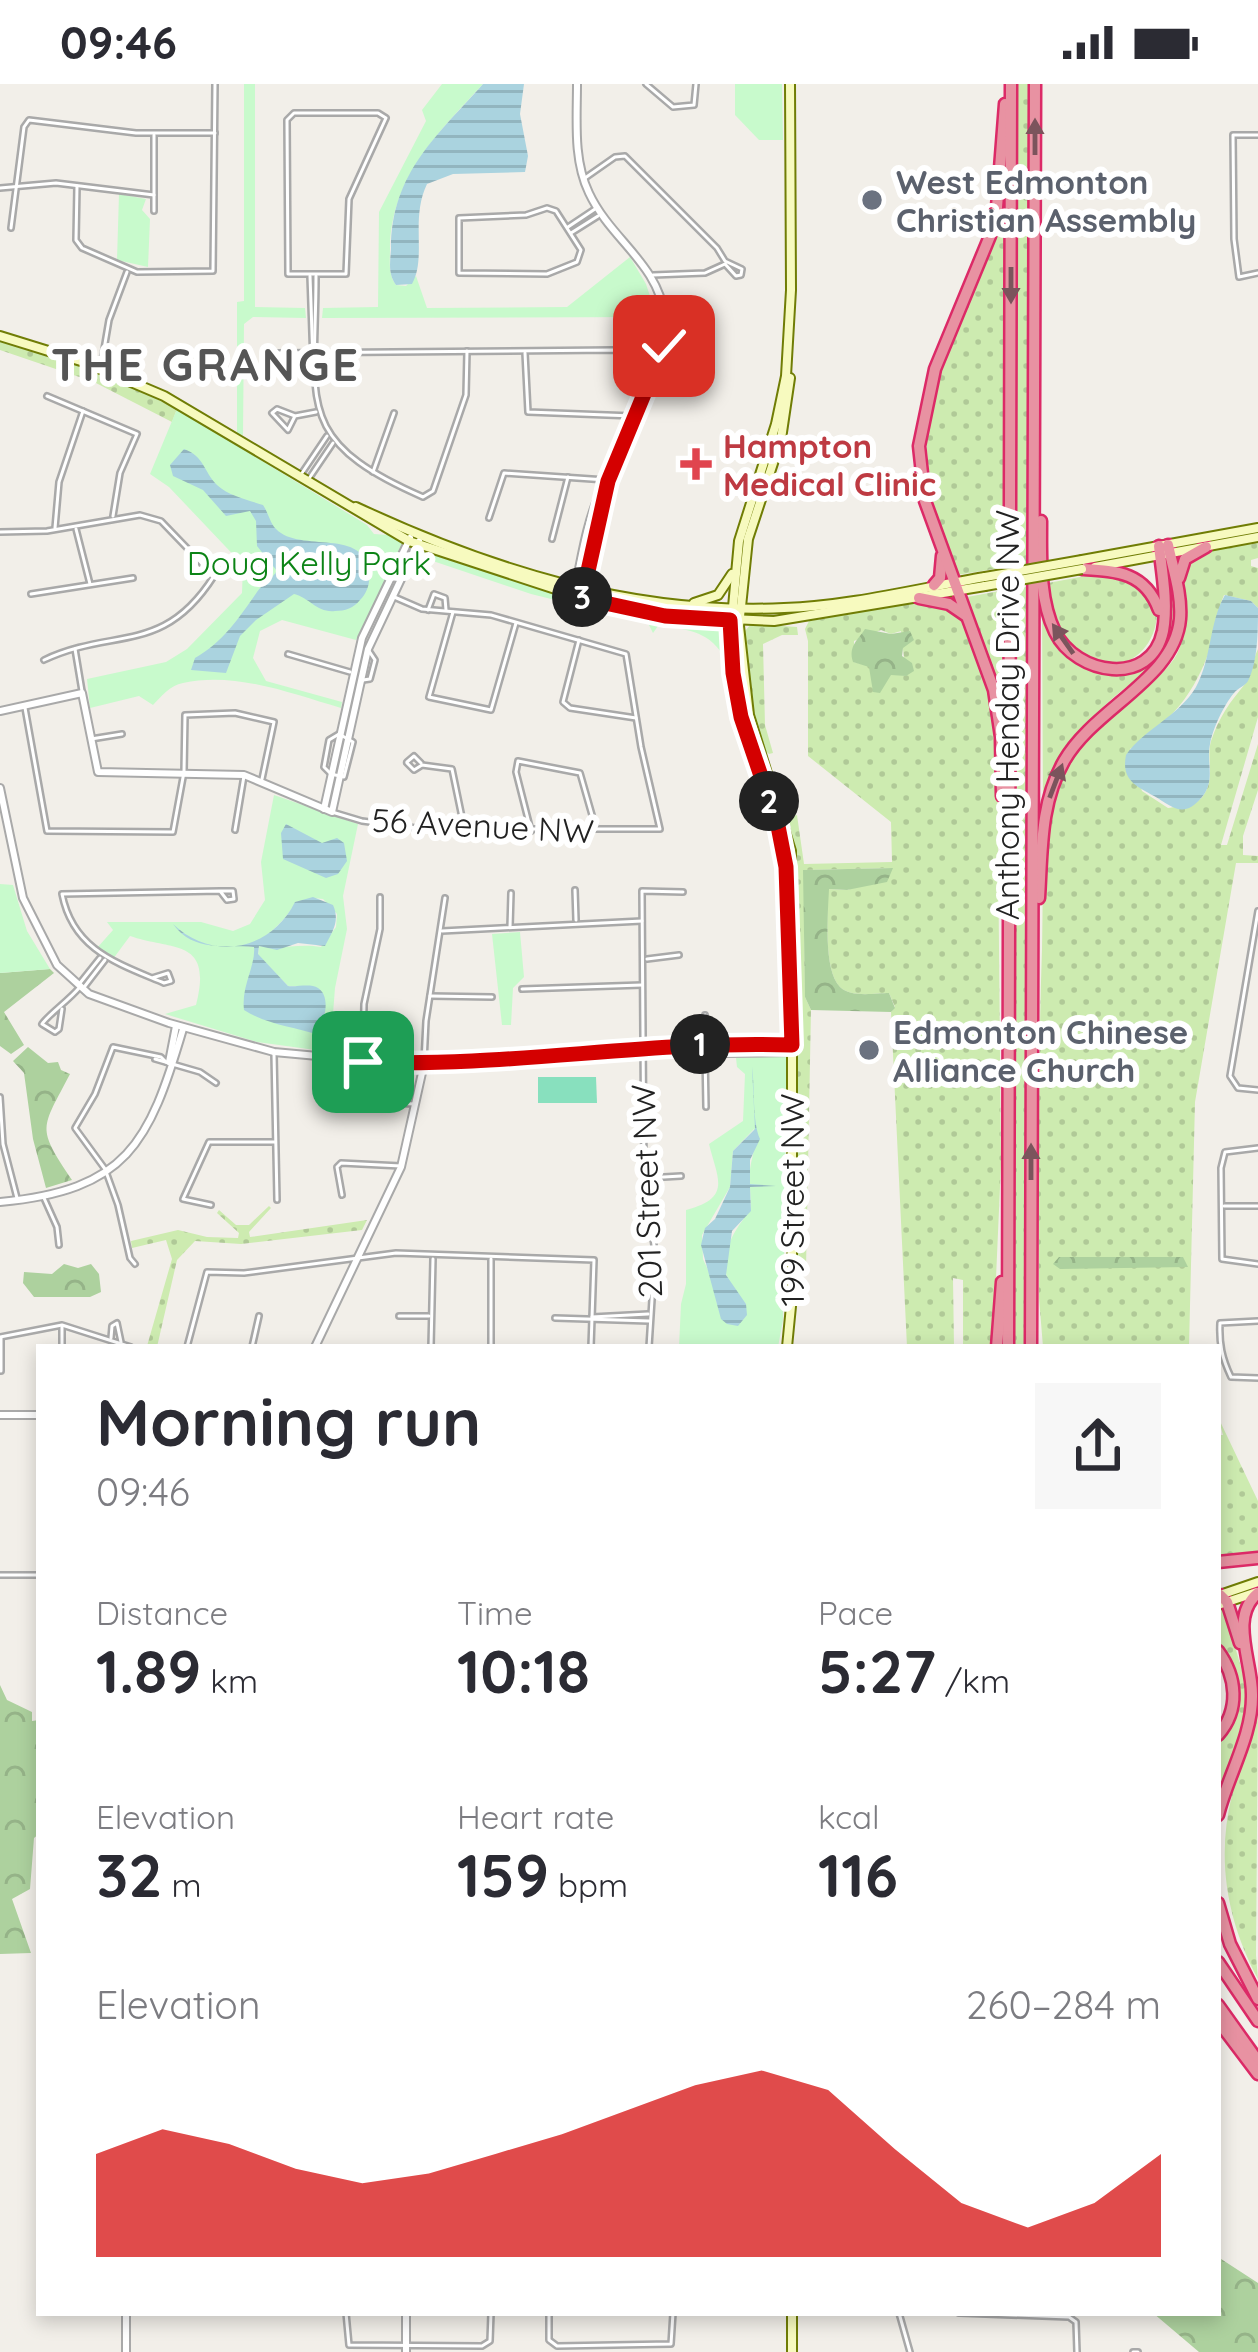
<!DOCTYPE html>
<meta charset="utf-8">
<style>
body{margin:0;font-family:Quicksand,sans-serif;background:#f7f7f7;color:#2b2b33;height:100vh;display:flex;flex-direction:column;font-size:45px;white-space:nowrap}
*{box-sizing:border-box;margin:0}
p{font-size:39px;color:#7c7c81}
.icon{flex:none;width:66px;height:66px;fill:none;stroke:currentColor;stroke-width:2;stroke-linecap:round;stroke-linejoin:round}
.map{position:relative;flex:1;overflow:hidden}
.drawer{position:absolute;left:36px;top:1260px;width:1185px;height:972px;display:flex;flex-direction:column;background:#fff;border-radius:0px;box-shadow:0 6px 18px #0003}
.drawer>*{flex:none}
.pin{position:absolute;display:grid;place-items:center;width:102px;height:102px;color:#fff;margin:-51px;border-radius:24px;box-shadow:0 6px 18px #0006}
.km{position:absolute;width:60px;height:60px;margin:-30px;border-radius:50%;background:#222;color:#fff;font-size:33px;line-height:60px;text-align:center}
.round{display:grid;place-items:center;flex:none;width:126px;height:126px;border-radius:0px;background:#f7f7f7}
.overview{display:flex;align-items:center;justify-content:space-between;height:204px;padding:0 60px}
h1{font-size:66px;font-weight:700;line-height:90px}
.metrics{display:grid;grid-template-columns:repeat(3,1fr);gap:18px;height:204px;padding:12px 60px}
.metrics div{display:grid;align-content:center}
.metrics b{font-size:60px;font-weight:700}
.metrics small{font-size:33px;font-weight:400}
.metrics p{font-size:33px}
.chart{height:336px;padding:24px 60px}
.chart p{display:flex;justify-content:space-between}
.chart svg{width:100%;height:216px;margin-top:12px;fill:#d40000;opacity:.7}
.status{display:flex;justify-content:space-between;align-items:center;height:84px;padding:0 60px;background:#fff;direction:ltr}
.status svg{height:33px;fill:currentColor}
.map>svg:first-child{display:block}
.grass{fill:url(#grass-dots);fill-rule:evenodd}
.forest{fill:url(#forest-crowns)}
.park{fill:#c8facc;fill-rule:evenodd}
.pitch{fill:#88e0be}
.water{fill:url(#water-rules)}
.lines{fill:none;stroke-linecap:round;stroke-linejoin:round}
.minor-casing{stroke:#a9a9a9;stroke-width:8}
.tertiary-casing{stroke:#a9a9a9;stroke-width:10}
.secondary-casing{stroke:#707d05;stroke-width:12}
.motorway-casing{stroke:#dc2a67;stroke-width:15}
.minor{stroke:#fff;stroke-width:3}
.tertiary{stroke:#fff;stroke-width:6}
.secondary{stroke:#f7fabf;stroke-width:8}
.motorway{stroke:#e892a2;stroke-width:10}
.secondary-bridge-casing{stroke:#707d05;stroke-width:12;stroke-linecap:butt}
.secondary-bridge{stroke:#f7fabf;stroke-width:8}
.oneway{fill:#7b545c}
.route-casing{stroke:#fff;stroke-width:24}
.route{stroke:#d40000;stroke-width:15}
.worship-dot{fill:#6b7280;stroke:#fff;stroke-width:4.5}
.health-dot{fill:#e0444e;stroke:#fff;stroke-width:4.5}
.labels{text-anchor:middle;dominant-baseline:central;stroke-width:12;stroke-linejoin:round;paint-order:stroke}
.worship-label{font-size:33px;font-weight:bold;fill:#5b616d;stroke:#fff;text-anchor:start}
.health-label{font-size:33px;font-weight:bold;fill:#be3a42;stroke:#fff;text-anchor:start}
.park-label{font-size:33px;fill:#0c8416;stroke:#fff}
.street-label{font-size:33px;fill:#222;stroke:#fff}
.district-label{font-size:45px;font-weight:bold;letter-spacing:3px;fill:#555;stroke:#fff}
</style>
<div class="status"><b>09:46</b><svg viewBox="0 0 49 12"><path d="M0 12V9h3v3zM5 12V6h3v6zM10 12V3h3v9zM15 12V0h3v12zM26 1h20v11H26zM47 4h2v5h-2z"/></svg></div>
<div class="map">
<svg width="1258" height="2268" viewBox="0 0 1258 2268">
<defs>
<pattern id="grass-dots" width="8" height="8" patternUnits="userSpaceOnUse" patternTransform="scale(3)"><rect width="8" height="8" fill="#cdebb0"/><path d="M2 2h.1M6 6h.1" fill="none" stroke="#b0c997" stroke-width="1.8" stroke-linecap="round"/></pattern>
<pattern id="forest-crowns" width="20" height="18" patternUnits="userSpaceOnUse" patternTransform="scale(3)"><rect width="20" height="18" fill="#add19e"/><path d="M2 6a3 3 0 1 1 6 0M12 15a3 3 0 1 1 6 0" fill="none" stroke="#95b388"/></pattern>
<pattern id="water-rules" width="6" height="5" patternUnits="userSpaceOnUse" patternTransform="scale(3)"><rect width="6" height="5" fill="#aad3df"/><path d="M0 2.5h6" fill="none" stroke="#92b5bf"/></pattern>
</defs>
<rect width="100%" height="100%" fill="#f2efe9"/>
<g class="grass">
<polygon points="1018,0 1030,0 1030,479 1015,482"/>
<polygon points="1006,76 1006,483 957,491 931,414 926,354 937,296 993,160"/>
<path d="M0 257C62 274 120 296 177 325L172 338 94 298 0 266Z"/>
<path d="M1258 458V474L1251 476V482L1258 484V524L1251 517 1224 511C1218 525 1218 535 1215 548 1200 603 1177 633 1130 665L1142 707 1168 724C1181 722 1195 723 1203 712 1216 694 1206 675 1211 657 1219 633 1230 618 1245 600 1251 592 1253 575 1258 565V633L1221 761H1227L1258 660V706L1243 752V771L1258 772V779H1236L1195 1018 1189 1263H1043L1039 1214C1039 1098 1038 981 1042 865 1044 803 1038 733 1070 677 1096 633 1145 615 1174 575 1198 541 1166 484 1204 468 1219 461 1241 461 1258 458Z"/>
<path d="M1167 476C1193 596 1144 570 1083 645 1065 668 1055 704 1043 731L1042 516 1060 563 1084 583 1102 590 1127 589 1160 565Z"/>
<path d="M1091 491H1111L1140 500 1157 530C1155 573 1113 597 1077 567 1057 551 1051 523 1048 499Z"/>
<polygon points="1030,502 1027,1263 1014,1263 1015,505"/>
<polygon points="1005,506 1001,640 967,518 967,513"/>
<path d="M921 517C980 516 989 603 997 647L1001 1080 993 1263H963V1196L953 1194 954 1263H907L891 928 895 923 889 909C876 909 851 914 840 903 823 886 828 828 828 805L848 806 892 784 804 786 805 913 811 926 806 1185 801 1192 798 1180C797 1090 794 1000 795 910 796 849 799 793 789 733L797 731 804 780 892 778 891 738 808 672V557L805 545 809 537ZM881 546 891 550 901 547 906 592 854 578V557Z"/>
<polygon points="751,540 797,543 798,551 782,551 763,560 765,641 773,669 769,670 763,665 750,620 745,547"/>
<polygon points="269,1122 271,1124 249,1148 250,1153 367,1136 362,1146 241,1160 195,1157 177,1176 157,1263 147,1262 172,1175 166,1156 132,1164 131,1157 178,1146 207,1153 238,1154 239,1149 217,1129 219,1126 236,1141 249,1141"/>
<polygon points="1218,1333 1258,1417 1258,1470 1218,1474 1218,1351 1223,1351"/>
<polygon points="1218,1524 1225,1527 1244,1594 1247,1624 1218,1722 1218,1658 1233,1638 1239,1615 1233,1582 1218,1558"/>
<path d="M1258 1619 1256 1871 1258 1895C1227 1837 1216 1775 1232 1711 1240 1680 1254 1651 1258 1619Z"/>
</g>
<g class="forest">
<path d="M865 545 891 550 910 547 914 556 903 564 902 572 912 579 914 587 906 592 891 591 880 609 873 608 869 583 853 578C848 562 858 556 865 545Z"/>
<path d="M893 784 887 798 847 806 829 805C828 828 823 886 840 903 851 914 876 909 889 909L895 924 891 928 811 926 805 913 803 786Z"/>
<polygon points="50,885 54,889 4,928 24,961 11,970 0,962 0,889"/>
<path d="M28 963 48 979 58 978 61 986 70 990C41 1046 36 1042 72 1096L46 1104 33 1055 24 989 13 977Z"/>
<polygon points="1059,1173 1183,1173 1188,1183 1060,1185 1053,1180"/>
<polygon points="64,1180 78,1184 91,1180 99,1190 101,1208 90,1213 34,1213 23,1199 24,1188 52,1190"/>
<polygon points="0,1601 7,1616 32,1628 32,1637 39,1636 39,1750 34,1754 30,1805 12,1815 31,1869 0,1870"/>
<polygon points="1218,2173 1258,2199 1258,2268 1199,2268 1153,2229 1218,2229"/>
</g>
<g class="park">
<polygon points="244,0 255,0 255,223 305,224 306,234 253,233 244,240 243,351 237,350 237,218 244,217"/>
<path d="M442 0H483C440 47 391 93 390 165 390 179 388 190 396 201L406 202 416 192 427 224 567 223 630 173 646 200 657 233 322 234 323 224 378 223 379 128 426 37 422 26Z"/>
<polygon points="735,0 782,0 783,56 759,56 735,31"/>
<polygon points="119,110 146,115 142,126 150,135 148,183 117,176"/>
<path d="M177 325 367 441 374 450 388 451 404 459 356 556 282 536 260 547 253 574 266 597 342 618 341 624C292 610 235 587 183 599 170 601 161 613 153 621L139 612 90 624 87 595 166 578 187 565 242 509 243 481 169 403 150 390Z"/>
<path d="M424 466 580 517 726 546 727 567 723 571C707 546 685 545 658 542L653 549 648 539 531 510 424 474 415 477 419 467Z"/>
<path d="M274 711 358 740 343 812 347 845 335 904 330 968 257 958 165 930 196 921C213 854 174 867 130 852L113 875 97 864 113 846 107 838H201L233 847 250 840 265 816 261 778ZM313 814 323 815 337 830 336 843 321 863C299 859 281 866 259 862L258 871 288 902C325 904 326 903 323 941L256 872 254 863 246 862C266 857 286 835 296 818Z"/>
<polygon points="0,800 13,801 27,847 50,885 0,889"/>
<polygon points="520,848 524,893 513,904 511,941 502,941 492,850"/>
<path d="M787 972 783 1236 778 1263H679L681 1220 686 1200V1126C733 1114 717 1094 709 1060L743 1037 745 990 737 983 736 974ZM754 1045C758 1067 747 1079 750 1101L760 1103H750L751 1126C735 1144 718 1171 728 1196 732 1205 740 1213 746 1220H717L714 1199 703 1175 702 1151 730 1103 733 1067Z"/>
</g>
<polygon class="pitch" points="538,993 596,993 597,1019 538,1019"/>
<g class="water">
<path d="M483 0H524L520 30 528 72 525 88 453 90 427 100C410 135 427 173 412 200L396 201C388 190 390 179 391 165 391 88 439 50 483 0Z"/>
<path d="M184 365C204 372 204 388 217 401 229 412 248 416 263 421 268 428 270 439 276 445 300 470 366 442 369 490 370 500 367 509 360 516 354 524 345 527 335 527 317 529 310 514 294 510L256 536 240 552 226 589 191 586 195 574C223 558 239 534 257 508 262 500 272 495 277 487L257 462 256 437 250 427 226 432 203 406 173 392 170 381Z"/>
<path d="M1225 511 1251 517 1258 524C1258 545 1258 578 1248 597 1245 602 1238 604 1234 609 1224 621 1213 644 1210 660 1206 678 1216 696 1202 713 1183 736 1172 722 1154 712 1136 702 1121 696 1126 671 1144 645 1179 632 1196 603 1212 574 1209 538 1225 511Z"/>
<polygon points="286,740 322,759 337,754 344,759 347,777 338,790 326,794 283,775 281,749"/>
<path d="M313 813 333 821C340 837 333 847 325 862L298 859 277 866 259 862 258 870 288 902C297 903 311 899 318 904 332 913 324 940 316 950 293 943 266 940 244 926 241 902 256 881 254 863 225 860 194 869 173 840 211 877 270 868 295 818Z"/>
<path d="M752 983C755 1003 752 1037 760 1055L750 1076V1100L776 1102 750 1103 751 1127 732 1147 726 1191 746 1220 747 1231 738 1242 727 1240 721 1235 701 1161 705 1144 715 1135 730 1103 733 1067 755 1045Z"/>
</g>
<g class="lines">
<g class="minor-casing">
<g id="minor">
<polyline points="646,0 673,23 694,21 696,0"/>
<polygon points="294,29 378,29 386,34 349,115 346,190 288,190 287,36"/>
<polyline points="1258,51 1233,51 1234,155 1239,193 1258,189"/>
<polyline points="585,94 615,73 625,72 717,164 725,177 742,185 741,191 736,192 725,180"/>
<polyline points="77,102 76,156 82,164 137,188 213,187 215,0"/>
<polyline points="0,104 56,99 154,111"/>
<polygon points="547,124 556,127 581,166 577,178 547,190 459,189 459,134 526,131"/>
<polyline points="154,127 154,51"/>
<polyline points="568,143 595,125"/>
<polyline points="11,144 24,43 29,36 136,49 215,49"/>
<polyline points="571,149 598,132"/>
<polyline points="653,191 705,189 725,180"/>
<polyline points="310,192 313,278"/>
<path d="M316 192C316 318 292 356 423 413L433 407 466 311 467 267"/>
<polyline points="276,269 613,266 658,272"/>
<polyline points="525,269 528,328 633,332"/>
<polyline points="101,283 109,236 127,188"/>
<polyline points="47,312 137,350 120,389 113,432"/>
<polyline points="295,332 277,325 272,329 288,346 295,332 316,328"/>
<polyline points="373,388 394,329"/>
<polyline points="302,389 327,352"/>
<polyline points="308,396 333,359"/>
<polyline points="489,434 504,389 606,396"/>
<polyline points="55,444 59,398 83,327"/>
<polyline points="76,445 90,500"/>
<path d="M0 448 47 447 140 431 161 437 214 492C163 572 114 543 44 576"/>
<polyline points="552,455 568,393"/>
<polyline points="31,510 133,494"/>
<polyline points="428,526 434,510 445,514 446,526"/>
<polyline points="453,528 429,613 491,626 516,539"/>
<polyline points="579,556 563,618 570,624 636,634"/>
<polyline points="75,565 82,607"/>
<polyline points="288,570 350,588"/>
<polyline points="363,596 370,595 375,576 369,567"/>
<polyline points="25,624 47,747 173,748 184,688 185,631 235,629 274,638 262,695"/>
<polygon points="339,650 353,658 344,693 331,690 324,683 329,656"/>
<polyline points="91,655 122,650"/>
<polyline points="407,678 414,672 421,679"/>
<polyline points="407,679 414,686 422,681 452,685 464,743"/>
<polyline points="332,728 362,737 424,745 660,745 641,663 626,570 491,531 422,525 392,512"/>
<polyline points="235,746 244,692"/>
<polyline points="531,747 516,688 518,677 580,689 596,745"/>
<polyline points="575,806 576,836"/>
<polyline points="1258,827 1230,992 1238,1004 1258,1006"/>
<polyline points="510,843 511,809"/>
<polyline points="442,847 642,837"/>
<polyline points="647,875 679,871"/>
<path d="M152 894 168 889 171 897 164 899C117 879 73 866 62 810L220 807 227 816 234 815 233 807H220"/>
<polyline points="80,899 100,874"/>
<polyline points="85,902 105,876"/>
<polyline points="522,905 642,901"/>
<polyline points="430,912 492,913"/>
<path d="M62 925 59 945 55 948 42 940C48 931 69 916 79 904"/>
<polyline points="705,931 706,960"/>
<polyline points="705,969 706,1023"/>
<polyline points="274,970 277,1116"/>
<polyline points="155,975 200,988 216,999"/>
<polyline points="363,976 364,920 380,845 380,813"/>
<polyline points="424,978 426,937 445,814"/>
<polyline points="0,1013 3,1060 17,1114"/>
<polyline points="337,1017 415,1020"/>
<polyline points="1258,1064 1225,1068 1221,1084 1222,1175 1258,1180"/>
<polyline points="647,1094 681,1092"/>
<polyline points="342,1111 337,1083 341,1079 401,1082"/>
<polyline points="44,1114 57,1143 59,1161"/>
<polyline points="211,1121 183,1115 209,1058 275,1058"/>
<polyline points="1224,1122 1258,1122"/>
<polyline points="135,1180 130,1174 118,1121 105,1085 75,1044 95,1010 113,963 161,973 166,978"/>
<polyline points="399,1232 429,1232"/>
<polyline points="592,1233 648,1230"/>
<polyline points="555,1234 649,1237"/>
<path d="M1258 1237 1220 1239C1219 1260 1222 1274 1231 1293L1258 1294"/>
<polyline points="0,1253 62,1241 131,1263"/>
<polyline points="1,1254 1,1287"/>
<polyline points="111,1254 112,1242 117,1239 121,1258"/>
<polyline points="62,1263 62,1243"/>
<polyline points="187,1263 207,1188 244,1189 396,1169 594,1176 591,1263"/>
<polyline points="252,1263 259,1232"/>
<polyline points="431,1263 433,1175"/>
<polyline points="491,1263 491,1175"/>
<polyline points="649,1263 655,1168 644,1094 642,807 683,808"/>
<polyline points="0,1491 39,1491"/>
<polyline points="346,2229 349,2261 482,2262 490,2257 491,2229"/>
<polyline points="549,2229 549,2256 557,2262 671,2260 673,2229"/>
<polyline points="899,2229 910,2268"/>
<polyline points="959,2229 1069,2233 1076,2238 1077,2268"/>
<polyline points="1133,2268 1138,2268"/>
</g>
</g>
<g class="tertiary-casing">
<g id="tertiary">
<path d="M573 512C581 480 585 444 598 414 617 370 671 278 665 233 658 179 611 156 589 109 573 76 577 36 577 0"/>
<polyline points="582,515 607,401"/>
<polyline points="0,627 82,609 98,688 244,691 332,728 368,565 419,457"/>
<polyline points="0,704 23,814 57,881 89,910 169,939 274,968 394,979 517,976 653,962 791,960"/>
<polyline points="324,725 362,554 410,454"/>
<polyline points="646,967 654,970 792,968"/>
<polyline points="169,978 176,942"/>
<path d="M0 1118C127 1106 149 1060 183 945"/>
<polyline points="315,1263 401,1083 424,980"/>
<polyline points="0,1331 39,1331"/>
<polyline points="126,2229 126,2268"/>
<polyline points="406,2268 406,2229"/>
</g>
</g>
<g class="secondary-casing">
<g id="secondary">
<polyline points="0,252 84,278 164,312 409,457 595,518 665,532 774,537 985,502"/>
<polyline points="790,294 781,355 748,455 739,542 749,631 791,767 792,895"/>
<path d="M356 423C491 486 633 531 784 524 850 522 920 504 985 493"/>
<polyline points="1082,476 1258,444"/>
<polyline points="1095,483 1258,453"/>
<polyline points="694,519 718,511 732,490"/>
<polyline points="694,529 733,528"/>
<polyline points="787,1263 792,1212 792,968 786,783 779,742 741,633 730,556 739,457 776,340 786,292 791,206 790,0"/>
<polyline points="1220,1511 1258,1498"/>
<polyline points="1218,1521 1257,1508"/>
<polyline points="792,2229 792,2268"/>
</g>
</g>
<g class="motorway-casing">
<g id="motorway">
<path d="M1041 437C1041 474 1039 515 1055 548 1076 591 1151 604 1163 547 1168 520 1162 488 1159 462"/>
<path d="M1082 485C1117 487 1145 488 1159 526"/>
<polyline points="1179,494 1185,475 1206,463"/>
<polyline points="934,501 940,494 942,472"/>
<polyline points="919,514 949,520 965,531"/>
<polyline points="1002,712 1001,653 994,606 925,417 919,362 935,285 990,152 997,123 1005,20"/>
<path d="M1039 814C1042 767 1040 719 1064 677 1094 624 1175 595 1180 535 1182 510 1173 485 1168 461"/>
<polyline points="997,1263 1002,1198"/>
<polyline points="1008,1263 1011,0"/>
<polyline points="1031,1263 1035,0"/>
<polyline points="1218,1478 1258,1474"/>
<polyline points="1220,1511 1227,1518 1240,1559"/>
<path d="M1218 1567C1237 1593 1240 1626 1218 1651"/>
<path d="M1218 1731C1228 1691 1253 1651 1252 1610 1252 1577 1229 1533 1258 1509"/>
<polyline points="1218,1819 1230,1860 1258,1915"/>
<polyline points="1218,1878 1258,1937"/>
<polyline points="1218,1921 1258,1977"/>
<polyline points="1218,1937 1258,1990"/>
</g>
</g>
<use href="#minor" class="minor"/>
<use href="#tertiary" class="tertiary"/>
<use href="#secondary" class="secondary"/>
<use href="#motorway" class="motorway"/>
<g class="secondary-bridge-casing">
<g id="secondary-bridge">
<polyline points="985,493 1082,476"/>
<polyline points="985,502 1082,485"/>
</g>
</g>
<use href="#secondary-bridge" class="secondary-bridge"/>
</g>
<defs><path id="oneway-solid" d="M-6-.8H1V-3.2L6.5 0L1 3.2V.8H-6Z" transform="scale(3)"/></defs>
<g class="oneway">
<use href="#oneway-solid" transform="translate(1035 53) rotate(-90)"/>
<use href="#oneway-solid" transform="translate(1011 201) rotate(90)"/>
<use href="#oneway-solid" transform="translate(1063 555) rotate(-125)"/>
<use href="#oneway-solid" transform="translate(1056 697) rotate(-69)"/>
<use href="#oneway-solid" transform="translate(1031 1078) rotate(-90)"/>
</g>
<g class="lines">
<g class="route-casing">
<path id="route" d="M363 978C507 984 648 956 792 961L786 783 778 742 741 633 733 589 730 536 665 532 582 514 608 397 664 262"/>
</g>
<use href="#route" class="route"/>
</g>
<g class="worship-dot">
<circle cx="872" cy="116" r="12"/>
<circle cx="869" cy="966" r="12"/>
</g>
<path class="health-dot" d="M690 362h12v12h12v12h-12v12h-12v-12h-12v-12h12z"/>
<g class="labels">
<g class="worship-label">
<text x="896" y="97">West Edmonton<tspan x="896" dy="38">Christian Assembly</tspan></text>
<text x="893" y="947">Edmonton Chinese<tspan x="893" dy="38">Alliance Church</tspan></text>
</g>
<g class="health-label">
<text x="723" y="361">Hampton<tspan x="723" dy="38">Medical Clinic</tspan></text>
</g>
<g class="park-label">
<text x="309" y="478">Doug Kelly Park</text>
</g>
<g class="street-label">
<text transform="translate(1006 631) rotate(-90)">Anthony Henday Drive NW</text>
<text transform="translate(483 741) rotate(3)">56 Avenue NW</text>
<text transform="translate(646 1107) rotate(-92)">201 Street NW</text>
<text transform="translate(791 1116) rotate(-90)">199 Street NW</text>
</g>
<g class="district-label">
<text x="206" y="280">THE GRANGE</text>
</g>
</g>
</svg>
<div class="pin" style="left:363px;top:978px;background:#1e9e55"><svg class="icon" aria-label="arrive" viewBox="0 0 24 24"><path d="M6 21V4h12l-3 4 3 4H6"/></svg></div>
<div class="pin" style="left:664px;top:262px;background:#d93025"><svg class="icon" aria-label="check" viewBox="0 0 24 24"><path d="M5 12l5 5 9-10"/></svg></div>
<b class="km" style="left:700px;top:960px">1</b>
<b class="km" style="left:769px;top:717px">2</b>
<b class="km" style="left:582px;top:513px">3</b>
<section class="drawer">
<div class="overview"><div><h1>Morning run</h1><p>09:46</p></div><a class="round"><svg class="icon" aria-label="share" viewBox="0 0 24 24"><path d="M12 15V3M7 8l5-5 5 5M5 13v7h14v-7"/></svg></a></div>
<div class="metrics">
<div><p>Distance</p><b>1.89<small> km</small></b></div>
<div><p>Time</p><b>10:18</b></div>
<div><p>Pace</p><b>5:27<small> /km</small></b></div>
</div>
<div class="metrics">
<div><p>Elevation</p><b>32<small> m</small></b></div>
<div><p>Heart rate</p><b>159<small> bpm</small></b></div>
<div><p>kcal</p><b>116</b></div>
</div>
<div class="chart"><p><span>Elevation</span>260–284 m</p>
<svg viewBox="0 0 160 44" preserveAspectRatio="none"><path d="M0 44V23L10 18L20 21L30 26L40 29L50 27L60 23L70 19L80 14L90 9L100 6L110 10L120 22L130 33L140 38L150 33L160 23V44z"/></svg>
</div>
</section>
</div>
